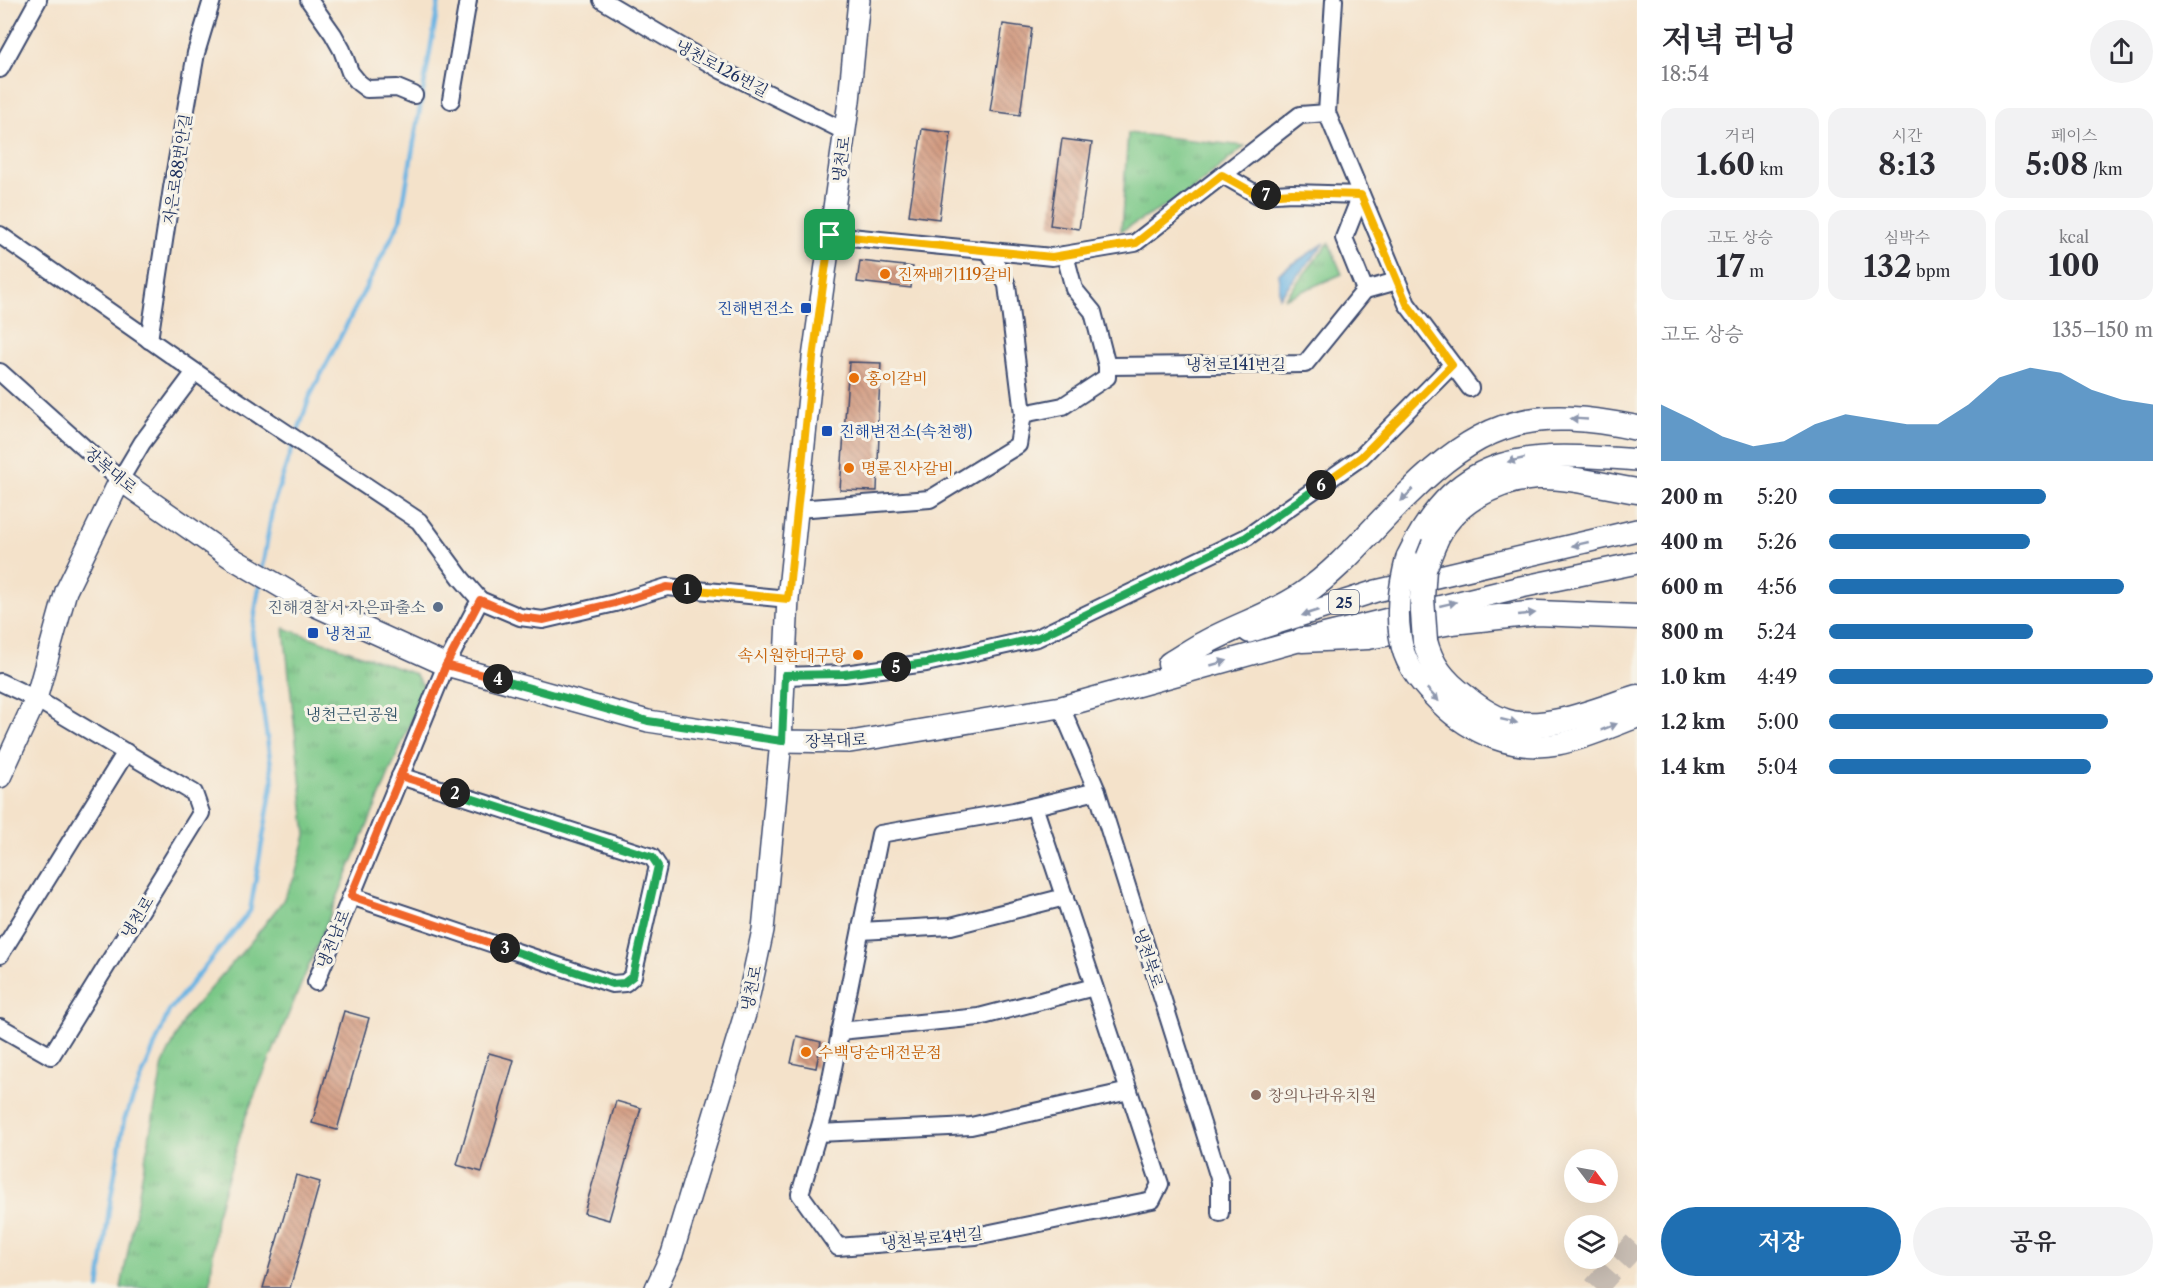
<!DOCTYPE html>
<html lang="ko">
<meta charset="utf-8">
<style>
body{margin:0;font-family:"Libre Caslon Text","Noto Serif KR",serif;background:#f2f2f3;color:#2b2b33;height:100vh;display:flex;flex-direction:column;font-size:22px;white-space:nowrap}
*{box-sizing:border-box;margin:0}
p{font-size:20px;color:#7c7c81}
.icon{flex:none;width:33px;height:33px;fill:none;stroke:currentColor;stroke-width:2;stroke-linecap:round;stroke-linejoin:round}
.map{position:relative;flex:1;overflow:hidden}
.details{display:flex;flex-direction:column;background:#fff;width:540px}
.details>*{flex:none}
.needle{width:39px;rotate:122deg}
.controls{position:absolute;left:1564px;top:1149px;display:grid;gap:12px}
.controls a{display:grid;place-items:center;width:54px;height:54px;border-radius:50%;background:#fff;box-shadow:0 6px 24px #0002;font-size:30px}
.pin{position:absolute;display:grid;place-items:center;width:51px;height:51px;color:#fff;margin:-26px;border-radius:12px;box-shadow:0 3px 9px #0006}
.km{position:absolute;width:30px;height:30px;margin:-15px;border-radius:50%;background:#222;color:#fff;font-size:16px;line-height:30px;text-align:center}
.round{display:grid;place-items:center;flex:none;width:63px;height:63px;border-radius:32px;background:#f2f2f3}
.headline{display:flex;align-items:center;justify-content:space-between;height:102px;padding:0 24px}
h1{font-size:33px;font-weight:700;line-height:45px}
.metrics{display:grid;grid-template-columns:repeat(3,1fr);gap:9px;height:102px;padding:6px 24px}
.metrics div{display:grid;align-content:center;border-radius:15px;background:#f2f2f3;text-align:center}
.metrics b{font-size:30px;font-weight:700}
.metrics small{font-size:16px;font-weight:400}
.metrics p{font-size:16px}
.chart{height:168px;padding:12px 24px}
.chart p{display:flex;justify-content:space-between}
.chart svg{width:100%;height:108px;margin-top:6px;fill:#1f6fb2;opacity:.7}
.cta{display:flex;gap:12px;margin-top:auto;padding:12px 24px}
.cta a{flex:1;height:69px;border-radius:36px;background:#1f6fb2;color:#fff;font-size:24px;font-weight:700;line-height:69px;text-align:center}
.cta a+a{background:#f2f2f3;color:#2b2b33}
ul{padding:0 24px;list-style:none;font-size:20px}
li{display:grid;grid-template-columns:96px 72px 1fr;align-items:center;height:45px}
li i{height:15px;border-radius:8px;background:#1f6fb2}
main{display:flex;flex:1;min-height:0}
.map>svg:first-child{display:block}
.grass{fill:url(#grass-tufts);stroke:#4a7c72;stroke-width:1.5}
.water{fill:#6bb4e3;stroke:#4372a0;stroke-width:1.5}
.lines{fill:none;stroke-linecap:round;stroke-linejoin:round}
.stream{stroke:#6bb4e3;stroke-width:4.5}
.building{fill:url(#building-back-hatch)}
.highway-tunnel{stroke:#c9beb4;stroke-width:24;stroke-dasharray:24 12;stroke-linecap:butt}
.minor-casing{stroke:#3c4a6e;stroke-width:20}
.major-casing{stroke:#3c4a6e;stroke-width:24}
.highway-casing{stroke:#3c4a6e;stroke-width:27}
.minor{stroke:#fff;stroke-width:16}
.major{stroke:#fff;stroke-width:21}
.highway{stroke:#fff;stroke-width:24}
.major-bridge-casing{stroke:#3c4a6e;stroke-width:24;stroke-linecap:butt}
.highway-bridge-casing{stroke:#3c4a6e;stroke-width:27;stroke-linecap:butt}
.major-bridge{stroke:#fff;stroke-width:21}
.highway-bridge{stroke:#fff;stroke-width:24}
.oneway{fill:#8d97ae}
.split-1-casing{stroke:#fff;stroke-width:12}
.split-2-casing{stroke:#fff;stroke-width:12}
.split-3-casing{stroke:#fff;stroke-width:12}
.split-4-casing{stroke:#fff;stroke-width:12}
.split-5-casing{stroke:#fff;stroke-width:12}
.split-6-casing{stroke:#fff;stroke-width:12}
.split-7-casing{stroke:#fff;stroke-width:12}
.split-8-casing{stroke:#fff;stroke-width:12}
.split-1{stroke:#f5b400;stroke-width:8}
.split-2{stroke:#f0652b;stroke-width:8}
.split-3{stroke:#22a559;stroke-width:8}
.split-4{stroke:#f0652b;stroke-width:8}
.split-5{stroke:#22a559;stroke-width:8}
.split-6{stroke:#22a559;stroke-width:8}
.split-7{stroke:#f5b400;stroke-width:8}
.split-8{stroke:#f5b400;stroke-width:8}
.food-dot{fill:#e8710a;stroke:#f7f3e8;stroke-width:2}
.transit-dot{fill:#1a4fb4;stroke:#f7f3e8;stroke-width:2}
.service-dot{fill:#5c6f8a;stroke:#f7f3e8;stroke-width:2}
.education-dot{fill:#8d6e63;stroke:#f7f3e8;stroke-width:2}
.labels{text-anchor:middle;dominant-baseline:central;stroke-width:6;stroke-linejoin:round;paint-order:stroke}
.shield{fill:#f7f3e8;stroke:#5d6a87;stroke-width:1.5}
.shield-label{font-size:15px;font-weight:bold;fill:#1b2f5e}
.street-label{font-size:16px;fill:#1b2f5e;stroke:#f7f3e8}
.food-label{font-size:16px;fill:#c56008;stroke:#f7f3e8;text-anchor:start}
.transit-label{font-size:16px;fill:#164399;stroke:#f7f3e8;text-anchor:start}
.service-label{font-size:16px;fill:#4e5e75;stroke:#f7f3e8;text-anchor:end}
.park-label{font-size:16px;fill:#335568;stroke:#f7f3e8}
.education-label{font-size:16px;fill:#785e54;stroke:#f7f3e8;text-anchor:start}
</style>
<main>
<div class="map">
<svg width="1637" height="1288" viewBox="0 0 1637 1288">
<defs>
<pattern id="grass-tufts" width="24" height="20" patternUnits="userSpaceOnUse" patternTransform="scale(1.5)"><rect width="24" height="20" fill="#7ac887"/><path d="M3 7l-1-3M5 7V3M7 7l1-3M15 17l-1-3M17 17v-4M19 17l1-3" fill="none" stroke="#63a372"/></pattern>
<pattern id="building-back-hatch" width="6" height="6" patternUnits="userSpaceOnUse" patternTransform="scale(1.5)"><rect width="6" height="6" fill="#d39b81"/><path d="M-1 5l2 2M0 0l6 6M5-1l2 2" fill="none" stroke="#aa7f6d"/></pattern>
</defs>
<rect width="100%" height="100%" fill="#f7f3e8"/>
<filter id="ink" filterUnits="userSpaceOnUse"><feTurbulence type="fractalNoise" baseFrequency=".0167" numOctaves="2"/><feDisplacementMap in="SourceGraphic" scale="12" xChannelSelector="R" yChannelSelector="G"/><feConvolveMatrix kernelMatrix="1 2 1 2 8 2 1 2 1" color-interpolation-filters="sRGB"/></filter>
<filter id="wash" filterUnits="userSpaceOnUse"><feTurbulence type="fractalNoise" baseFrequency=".008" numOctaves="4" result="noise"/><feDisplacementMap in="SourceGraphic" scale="24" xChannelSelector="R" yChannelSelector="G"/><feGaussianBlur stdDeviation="1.35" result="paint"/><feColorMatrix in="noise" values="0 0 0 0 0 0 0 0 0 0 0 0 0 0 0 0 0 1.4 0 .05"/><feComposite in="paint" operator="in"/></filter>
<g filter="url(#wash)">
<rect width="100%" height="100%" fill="#f4e2ca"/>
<g class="grass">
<polygon points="1128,133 1245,146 1186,195 1121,231"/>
<polygon points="1329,243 1342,274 1284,299"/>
<polygon points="284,628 415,674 425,688 246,1116 216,1217 210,1288 121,1288 163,1064 186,1016 250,943 282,902 295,876 306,835"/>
</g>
<polygon class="water" points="1325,243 1279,297 1279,273"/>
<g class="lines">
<g class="stream">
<polyline points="297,434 310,396 400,221 439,0"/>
<polyline points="262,570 273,505 294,442"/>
<polyline points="99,1288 109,1209 124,1120 169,1011 250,911 273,780 252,633 260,581"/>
</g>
</g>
<g id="blocks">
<g class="building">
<polygon points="1003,24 1032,28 1020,115 990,111"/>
<polygon points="922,129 951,133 939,219 909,215"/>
<polygon points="1062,139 1092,143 1079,229 1050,225"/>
<polygon points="860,261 913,267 911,288 857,282"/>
<polygon points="849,362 881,363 877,435 879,435 877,491 840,490"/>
<polygon points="344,1011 369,1018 337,1130 312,1123"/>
<polygon points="797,1036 821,1042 816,1068 791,1063"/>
<polygon points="489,1053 514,1060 482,1172 457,1165"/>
<polygon points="616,1101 641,1108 609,1220 584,1213"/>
<polygon points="296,1175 320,1182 290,1288 263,1288"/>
</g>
</g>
</g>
<g filter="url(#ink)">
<use href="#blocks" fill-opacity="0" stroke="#3c4a6e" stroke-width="1.5"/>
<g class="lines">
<polyline class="highway-tunnel" points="1595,1288 1637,1242"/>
<g class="minor-casing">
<g id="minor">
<polyline points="309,0 333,34 342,50 350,72 359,83 367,89 397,88 414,95"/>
<polyline points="602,0 721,70 844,131"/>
<polyline points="1334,0 1327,113 1407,304 1470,388"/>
<polyline points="0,69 38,0"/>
<polyline points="451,100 468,0"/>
<polyline points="1223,175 1258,195 1292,193 1361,195 1344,238 1365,290"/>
<polyline points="0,235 214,385 419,521 461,578 480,600 446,665 316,982"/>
<polyline points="830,235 1052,257 1135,243 1300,115 1327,113"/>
<polyline points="1365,290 1397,281"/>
<polyline points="149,340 172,188 196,53 212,0"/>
<polyline points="1107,366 1305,364 1365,290"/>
<polyline points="0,372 120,480 142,443 195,372"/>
<polyline points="1023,414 1063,406 1107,377 1107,366 1093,312 1074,289 1065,255"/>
<polyline points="797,509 930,499 1018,445 1023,414 1007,285 989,251"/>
<polyline points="480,600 520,617 543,620 615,603 667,587 788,599"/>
<polyline points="785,676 844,674 926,663 1037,638 1247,537 1361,457 1452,365"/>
<polyline points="0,682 36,699 194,793 201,813 51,1056 0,1027"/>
<polyline points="1061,707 1097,791 1220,1181 1220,1213"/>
<polyline points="1034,806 1160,1184 1152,1200 976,1236 838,1247 800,1194 824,1113 880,834 1014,811 1097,791"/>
<polyline points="351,896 612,984 625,983 633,976 658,866 652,857 400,776"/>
<polyline points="861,931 951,926 1065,897"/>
<polyline points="0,955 126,752"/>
<polyline points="840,1031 979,1017 1094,987"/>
<polyline points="818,1133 971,1126 1129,1091"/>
</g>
</g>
<g class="major-casing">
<g id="major">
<path d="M1407 557C1460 447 1530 452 1637 460"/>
<polyline points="1249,632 1376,591 1637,530"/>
<path d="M1402 646C1407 668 1424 687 1440 703 1471 734 1515 752 1558 744 1585 739 1612 726 1637 717"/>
<polyline points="0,777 36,699 66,591 120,480 230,557 307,602 446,665 648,721 781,741 850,742 1061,707 1302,640 1521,587 1637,563"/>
<polyline points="656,1288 672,1254 745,1014 763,930 781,741 788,599 813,358 849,101 859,0"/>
</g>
</g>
<g class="highway-casing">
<g id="highway">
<path d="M1434 544C1450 504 1494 480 1537 477 1569 476 1605 486 1637 491"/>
<polyline points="1302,640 1368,637 1452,622 1537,613 1637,617"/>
<path d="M1425 641C1431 665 1444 681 1464 696 1477 707 1494 719 1512 723 1553 730 1598 709 1637 697"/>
<path d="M1170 664C1182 657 1193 649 1205 643 1237 625 1273 615 1303 594 1344 566 1374 526 1409 493 1434 468 1468 440 1502 428 1544 412 1594 419 1637 428"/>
</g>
</g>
<use href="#minor" class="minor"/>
<use href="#major" class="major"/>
<use href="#highway" class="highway"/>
<g class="major-bridge-casing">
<path id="major-bridge" d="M1402 646C1395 615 1399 588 1407 557"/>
</g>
<g class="highway-bridge-casing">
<polyline id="highway-bridge" points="1425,641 1422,598 1424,569 1434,544"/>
</g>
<use href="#major-bridge" class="major-bridge"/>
<use href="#highway-bridge" class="highway-bridge"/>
</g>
<defs><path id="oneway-solid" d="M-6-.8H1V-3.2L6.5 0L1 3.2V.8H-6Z" transform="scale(1.5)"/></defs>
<g class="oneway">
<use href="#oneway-solid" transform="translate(1579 419) rotate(-177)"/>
<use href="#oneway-solid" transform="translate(1516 460) rotate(167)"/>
<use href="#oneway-solid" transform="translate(1407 495) rotate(135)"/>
<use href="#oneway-solid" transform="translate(1580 544) rotate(167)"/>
<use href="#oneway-solid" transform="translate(1448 604) rotate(-13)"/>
<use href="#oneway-solid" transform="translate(1310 613) rotate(162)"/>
<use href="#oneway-solid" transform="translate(1527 614) rotate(-6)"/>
<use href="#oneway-solid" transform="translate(1219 663) rotate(-16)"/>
<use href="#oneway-solid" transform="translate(1433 695) rotate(47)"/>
<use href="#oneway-solid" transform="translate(1509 721) rotate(13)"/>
<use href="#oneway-solid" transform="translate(1609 727) rotate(-22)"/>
</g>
</g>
<g class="lines" filter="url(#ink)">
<g class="split-1-casing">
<polyline id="split-1" points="687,589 788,599 813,358 830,235"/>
</g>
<g class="split-2-casing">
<polyline id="split-2" points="455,793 400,776 446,665 480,600 520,617 543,620 615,603 667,587 687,589"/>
</g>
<g class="split-3-casing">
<polyline id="split-3" points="455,793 652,857 658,866 633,976 624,983 612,984 505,948"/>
</g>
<g class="split-4-casing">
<polyline id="split-4" points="498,679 446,665 351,896 505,948"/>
</g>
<g class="split-5-casing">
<polyline id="split-5" points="498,679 648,721 782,741 785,675 844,674 896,667"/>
</g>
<g class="split-6-casing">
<polyline id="split-6" points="896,667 926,663 1037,638 1246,537 1321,485"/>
</g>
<g class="split-7-casing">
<polyline id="split-7" points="1266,195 1292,193 1361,195 1407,304 1452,365 1361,457 1321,485"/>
</g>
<g class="split-8-casing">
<polyline id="split-8" points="830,235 1052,257 1136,243 1222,175 1258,195 1266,195"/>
</g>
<use href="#split-1" class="split-1"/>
<use href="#split-2" class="split-2"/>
<use href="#split-3" class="split-3"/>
<use href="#split-4" class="split-4"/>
<use href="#split-5" class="split-5"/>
<use href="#split-6" class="split-6"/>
<use href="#split-7" class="split-7"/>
<use href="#split-8" class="split-8"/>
</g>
<g class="food-dot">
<circle cx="885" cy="274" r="6"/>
<circle cx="854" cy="378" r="6"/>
<circle cx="849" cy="468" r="6"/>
<circle cx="858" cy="655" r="6"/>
<circle cx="806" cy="1052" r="6"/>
</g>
<g class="transit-dot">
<rect x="800" y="302" width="12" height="12" rx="3"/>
<rect x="821" y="425" width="12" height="12" rx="3"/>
<rect x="307" y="627" width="12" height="12" rx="3"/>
</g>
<circle class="service-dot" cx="438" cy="607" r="6"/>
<circle class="education-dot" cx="1256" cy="1095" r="6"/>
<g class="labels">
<rect class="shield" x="1329" y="590" width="30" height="24" rx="4.5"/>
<g class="shield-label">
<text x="1344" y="602">25</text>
</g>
<g class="street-label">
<text transform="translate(722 68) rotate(28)">냉천로126번길</text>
<text transform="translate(841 159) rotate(-82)">냉천로</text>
<text transform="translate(177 169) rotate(-81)">자은로88번안길</text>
<text x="1236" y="364">냉천로141번길</text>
<text transform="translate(111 470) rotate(40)">장복대로</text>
<text transform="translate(836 740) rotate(-2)">장복대로</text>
<text transform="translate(137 917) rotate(-58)">냉천로</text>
<text transform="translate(333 939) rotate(-68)">냉천남로</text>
<text transform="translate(1149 958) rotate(72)">냉천북로</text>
<text transform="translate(751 988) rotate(-78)">냉천로</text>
<text transform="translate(932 1238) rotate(-6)">냉천북로4번길</text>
</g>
<g class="food-label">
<text x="897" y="274">진짜배기119갈비</text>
<text x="866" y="378">홍이갈비</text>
<text x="861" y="468">명륜진사갈비</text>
<text x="846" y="655" text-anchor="end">속시원한대구탕</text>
<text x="818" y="1052">수백당순대전문점</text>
</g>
<g class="transit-label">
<text x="794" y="308" text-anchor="end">진해변전소</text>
<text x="839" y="431">진해변전소(속천행)</text>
<text x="325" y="633">냉천교</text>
</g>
<g class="service-label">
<text x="426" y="607">진해경찰서 자은파출소</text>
</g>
<g class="park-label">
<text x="352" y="714">냉천근린공원</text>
</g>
<g class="education-label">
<text x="1268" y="1095">창의나라유치원</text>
</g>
</g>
</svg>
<div class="controls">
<a><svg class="needle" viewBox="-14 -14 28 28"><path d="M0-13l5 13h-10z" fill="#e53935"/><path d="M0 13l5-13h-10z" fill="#7c7c81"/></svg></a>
<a><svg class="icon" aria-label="layers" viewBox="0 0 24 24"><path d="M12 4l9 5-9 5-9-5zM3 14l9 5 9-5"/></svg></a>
</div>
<div class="pin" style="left:830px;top:235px;background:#1e9e55"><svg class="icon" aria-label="arrive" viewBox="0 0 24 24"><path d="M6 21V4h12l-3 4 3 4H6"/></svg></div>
<b class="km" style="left:687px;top:589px">1</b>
<b class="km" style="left:455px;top:793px">2</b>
<b class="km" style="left:505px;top:948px">3</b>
<b class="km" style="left:498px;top:679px">4</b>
<b class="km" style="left:896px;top:667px">5</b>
<b class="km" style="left:1321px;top:485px">6</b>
<b class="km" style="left:1266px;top:195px">7</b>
</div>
<section class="details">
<div class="headline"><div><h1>저녁 러닝</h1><p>18:54</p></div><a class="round"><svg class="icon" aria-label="share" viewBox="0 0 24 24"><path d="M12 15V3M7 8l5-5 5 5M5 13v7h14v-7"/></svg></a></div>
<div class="metrics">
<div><p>거리</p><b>1.60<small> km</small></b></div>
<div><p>시간</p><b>8:13</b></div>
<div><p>페이스</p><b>5:08<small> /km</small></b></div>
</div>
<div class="metrics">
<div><p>고도 상승</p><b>17<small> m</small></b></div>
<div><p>심박수</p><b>132<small> bpm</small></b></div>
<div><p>kcal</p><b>100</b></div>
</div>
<div class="chart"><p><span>고도 상승</span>135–150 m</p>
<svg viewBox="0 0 160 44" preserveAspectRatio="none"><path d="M0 44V21L10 27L20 34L30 38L40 36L50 29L60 25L70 27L80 29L90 29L100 21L110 10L120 6L130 8L140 15L150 19L160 21V44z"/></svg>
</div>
<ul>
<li><b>200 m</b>5:20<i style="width:67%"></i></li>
<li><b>400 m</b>5:26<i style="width:62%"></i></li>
<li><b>600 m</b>4:56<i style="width:91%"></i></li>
<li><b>800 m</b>5:24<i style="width:63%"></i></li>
<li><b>1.0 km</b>4:49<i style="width:100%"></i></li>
<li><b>1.2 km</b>5:00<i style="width:86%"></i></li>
<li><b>1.4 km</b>5:04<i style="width:81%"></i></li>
</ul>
<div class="cta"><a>저장</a><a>공유</a></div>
</section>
</main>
